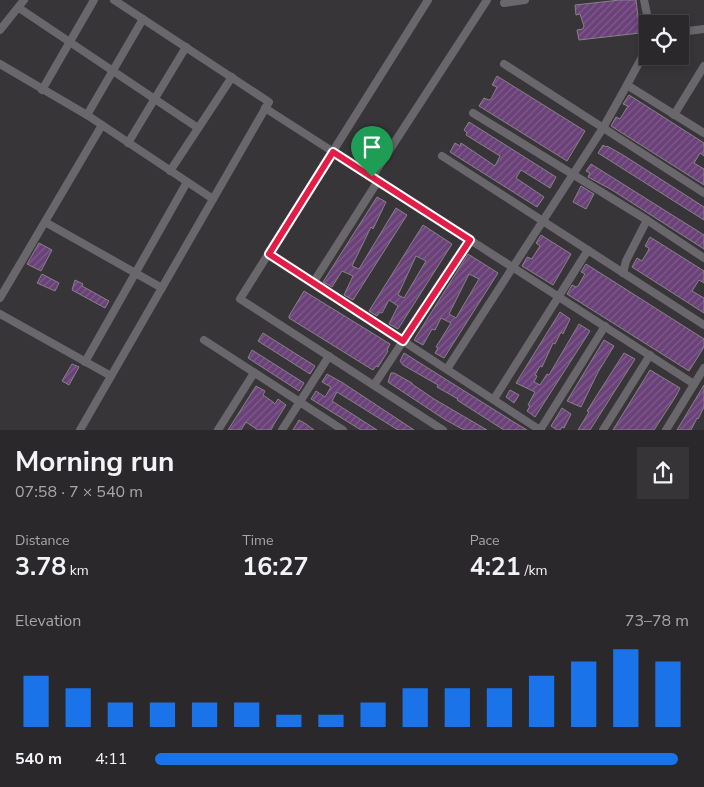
<!DOCTYPE html>
<meta charset="utf-8">
<style>
body{margin:0;font-family:"Nunito Sans",sans-serif;background:#363437;color:#f1f3f6;height:100vh;display:flex;flex-direction:column;font-size:19px;white-space:nowrap}
*{box-sizing:border-box;margin:0}
p{font-size:16px;color:#a5a6a9}
.icon{flex:none;width:28px;height:28px;fill:none;stroke:currentColor;stroke-width:2;stroke-linecap:round;stroke-linejoin:round}
.map{position:relative;height:430px;overflow:hidden}
.side{display:flex;flex-direction:column;background:#2a282b;flex:1}
.side>*{flex:none}
.tools{position:absolute;left:639px;top:15px;display:grid;gap:10px}
.tools a{display:grid;place-items:center;width:50px;height:50px;border-radius:0px;background:#2a282b;box-shadow:0 2px 8px #0003,0 0 0 1px #464447;font-size:25px}
.pin{position:absolute;display:grid;place-items:center;width:42px;height:42px;color:#fff;margin:-51px -21px;border-radius:50% 50% 50% 0;rotate:-45deg;box-shadow:0 0 5px #0007}
.pin .icon{rotate:45deg}
.round{display:grid;place-items:center;flex:none;width:52px;height:52px;border-radius:0px;background:#363437}
.head{display:flex;align-items:center;justify-content:space-between;height:85px;padding:0 15px}
h1{font-size:28px;font-weight:700;line-height:38px}
.figures{display:grid;grid-template-columns:repeat(3,1fr);gap:8px;height:85px;padding:5px 15px}
.figures div{display:grid;align-content:center}
.figures b{font-size:25px;font-weight:700}
.figures small{font-size:14px;font-weight:400}
.figures p{font-size:14px}
.chart{height:140px;padding:10px 15px}
.chart p{display:flex;justify-content:space-between}
.chart svg{width:100%;height:90px;margin-top:5px;stroke:#1a73e8;stroke-width:6}
ul{padding:0 15px;list-style:none;font-size:16px}
li{display:grid;grid-template-columns:80px 60px 1fr;align-items:center;height:38px}
li i{height:12px;border-radius:6px;background:#1a73e8}
.map>svg:first-child{display:block}
.building{fill:url(#building-hatch);stroke:#868287;fill-rule:evenodd}
.lines{fill:none;stroke-linecap:round;stroke-linejoin:round}
.street{stroke:#6a676c;stroke-width:8}
.route-casing{stroke:#fff;stroke-width:10}
.route{stroke:#e11d48;stroke-width:6}
</style>
<div class="map">
<svg width="704" height="430" viewBox="0 0 704 430">
<defs>
<pattern id="building-hatch" width="6" height="6" patternUnits="userSpaceOnUse" patternTransform="scale(1.25)"><rect width="6" height="6" fill="#6a4178"/><path d="M-1 1l2-2M0 6l6-6M5 7l2-2" fill="none" stroke="#7f5c8b"/></pattern>
</defs>
<rect width="100%" height="100%" fill="#383539"/>
<g class="building">
<polygon points="620,0 636,0 640,33 579,40 577,30 583,29 584,26 580,14 576,15 575,5"/>
<polygon points="497,76 585,131 567,161 479,106 484,98 489,100 491,99 497,87 492,85"/>
<polygon points="629,95 704,143 704,156 700,153 694,163 704,169 704,185 611,126 616,117 620,119 628,106 623,104"/>
<polygon points="469,122 556,177 550,188 521,170 516,178 544,197 537,207 450,152 455,143 460,146 461,143 495,166 500,156 466,135 467,133 464,130"/>
<polygon points="603,145 606,147 607,146 623,155 704,207 704,220 598,153"/>
<polygon points="591,164 704,235 704,249 612,190 588,177 590,173 586,171"/>
<polygon points="581,186 594,194 586,209 573,202"/>
<polygon points="377,197 386,202 373,229 371,227 352,266 359,269 396,208 407,215 353,300 344,295 353,276 342,271 332,287 323,282"/>
<path d="M423 225 452 244 398 329 389 324 398 306 389 300 382 313 380 312 377 316 369 311ZM416 256 426 261 404 298 398 295Z"/>
<polygon points="541,235 571,254 553,285 522,266 527,257 532,259 533,257 540,246 536,243"/>
<polygon points="650,237 704,271 704,283 699,280 692,291 704,298 704,313 632,267 637,258 642,261 648,251 649,248 645,246"/>
<polygon points="39,243 52,250 41,271 27,264"/>
<path d="M468 254 498 273 444 358 435 353 438 348 436 347 451 323 441 318 435 330 432 329 423 345 414 340ZM469 274 479 279 456 318 449 314Z"/>
<polygon points="586,264 704,339 704,347 689,371 567,294 572,285 576,287 578,286 585,274 581,272"/>
<polygon points="42,274 59,283 55,291 37,283"/>
<polygon points="75,280 83,284 82,286 109,301 105,308 72,290"/>
<polygon points="304,291 390,344 387,350 388,351 378,367 376,366 373,370 368,367 289,318 289,316"/>
<polygon points="560,312 570,319 563,334 561,332 555,344 553,343 542,367 540,366 535,375 537,376 534,382 540,385 547,374 549,375 579,324 590,331 535,417 527,411 530,406 528,405 535,392 516,383"/>
<polygon points="263,333 315,366 310,374 258,341"/>
<polygon points="604,340 614,346 598,372 581,407 567,401"/>
<polygon points="252,350 304,383 299,391 248,358"/>
<polygon points="404,353 512,421 527,430 504,430 493,423 457,400 458,399 437,387 438,385 403,365 400,361"/>
<polygon points="624,353 635,359 630,367 590,430 578,430 589,412 587,411"/>
<polygon points="72,364 79,367 69,385 62,381"/>
<polygon points="650,370 680,388 676,396 654,430 613,430"/>
<polygon points="391,373 394,373 412,383 412,384 434,399 487,430 464,430 444,419 388,382"/>
<polygon points="327,374 343,383 414,430 398,430 337,392 332,401 377,430 361,430 311,399 316,391 325,397 331,387 322,382"/>
<polygon points="704,385 704,407 698,419 697,418 691,430 677,430"/>
<polygon points="256,386 265,391 263,395 273,402 275,404 278,399 286,405 274,424 271,430 258,430 246,422 241,430 228,430"/>
<polygon points="510,390 519,395 514,403 506,397"/>
<polygon points="562,408 571,414 564,428 562,427 560,430 557,430 551,426"/>
<polygon points="299,420 306,424 314,430 293,430"/>
</g>
<g class="lines">
<g class="street">
<polyline points="428,0 240,299 443,430"/>
<polyline points="644,0 649,24"/>
<polyline points="504,3 525,0"/>
<polyline points="19,8 198,128"/>
<polyline points="0,30 24,0"/>
<polyline points="680,32 704,29"/>
<polyline points="648,46 627,85 704,133"/>
<polyline points="0,64 87,115 213,199"/>
<polyline points="504,64 704,193"/>
<polyline points="42,90 94,0"/>
<polyline points="265,108 694,384"/>
<polyline points="473,113 647,220 704,258"/>
<polyline points="87,115 143,19"/>
<polyline points="674,115 704,66"/>
<polyline points="128,143 186,47"/>
<polyline points="442,156 704,325"/>
<polyline points="170,171 232,77"/>
<polyline points="372,177 487,0"/>
<polyline points="45,222 162,288"/>
<polyline points="269,254 540,430"/>
<polyline points="623,273 626,261 647,220"/>
<polyline points="313,283 378,181"/>
<polyline points="0,298 102,125"/>
<polyline points="0,314 111,376"/>
<polyline points="204,340 343,430"/>
<polyline points="85,362 187,182"/>
<polyline points="447,369 603,128 627,85"/>
<polyline points="374,385 470,240"/>
<polyline points="494,399 588,250"/>
<polyline points="80,430 269,102 114,0"/>
<polyline points="218,430 254,373"/>
<polyline points="282,430 329,356"/>
<polyline points="540,430 605,326"/>
<polyline points="603,430 650,355"/>
<polyline points="666,430 704,368"/>
</g>
</g>
<g class="lines">
<g class="route-casing">
<polygon id="route" points="333,152 470,240 403,341 269,254"/>
</g>
<use href="#route" class="route"/>
</g>
</svg>
<div class="tools">
<a><svg class="icon" aria-label="locate" viewBox="0 0 24 24"><circle cx="12" cy="12" r="6"/><path d="M12 2v4M12 18v4M2 12h4M18 12h4"/></svg></a>
</div>
<div class="pin" style="left:372px;top:177px;background:#1e9e55"><svg class="icon" aria-label="arrive" viewBox="0 0 24 24"><path d="M6 21V4h12l-3 4 3 4H6"/></svg></div>
</div>
<section class="side">
<div class="head"><div><h1>Morning run</h1><p>07:58 · 7 × 540 m</p></div><a class="round"><svg class="icon" aria-label="share" viewBox="0 0 24 24"><path d="M12 15V3M7 8l5-5 5 5M5 13v7h14v-7"/></svg></a></div>
<div class="figures">
<div><p>Distance</p><b>3.78<small> km</small></b></div>
<div><p>Time</p><b>16:27</b></div>
<div><p>Pace</p><b>4:21<small> /km</small></b></div>
</div>
<div class="chart"><p><span>Elevation</span>73–78 m</p>
<svg viewBox="0 0 160 44" preserveAspectRatio="none"><path d="M5 44V19M15 44V25M25 44V32M35 44V32M45 44V32M55 44V32M65 44V38M75 44V38M85 44V32M95 44V25M105 44V25M115 44V25M125 44V19M135 44V12M145 44V6M155 44V12"/></svg>
</div>
<ul>
<li><b>540 m</b>4:11<i style="width:98%"></i></li>
</ul>
</section>
